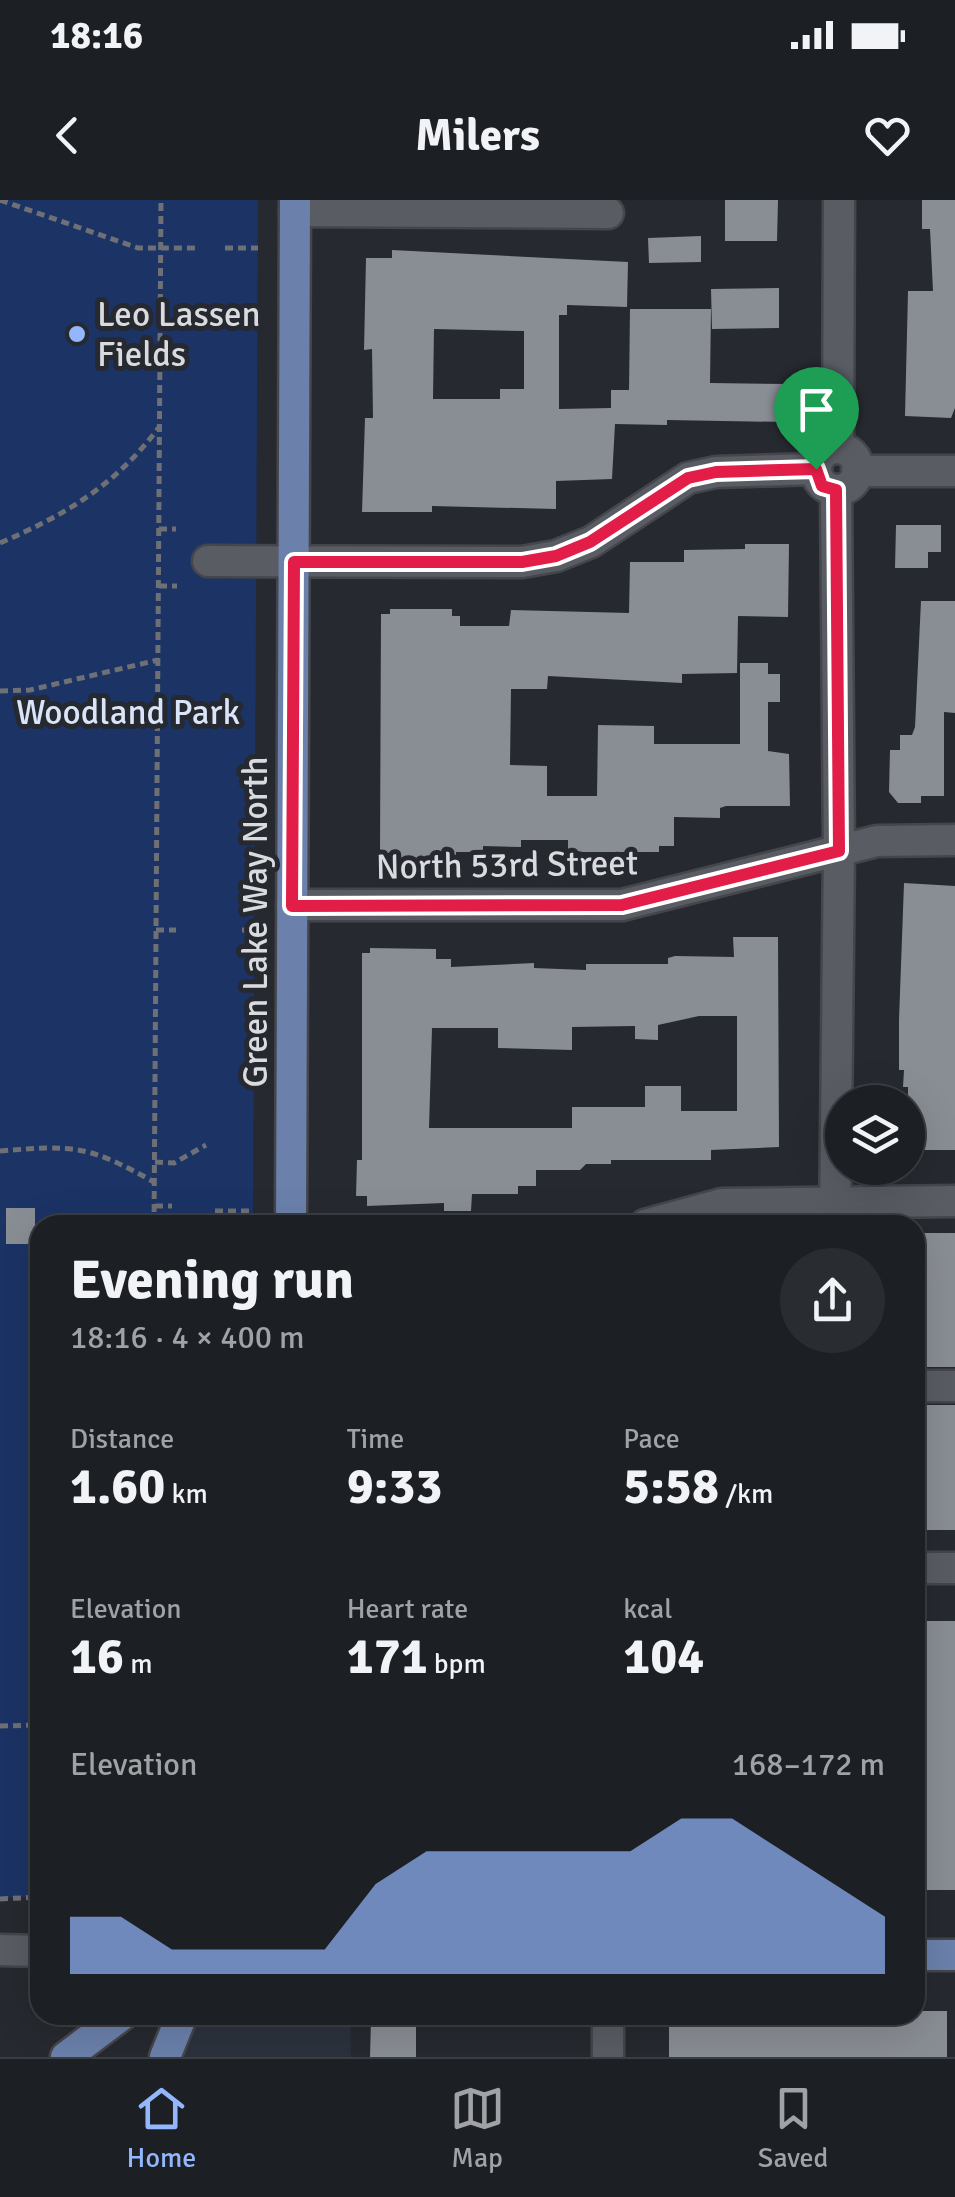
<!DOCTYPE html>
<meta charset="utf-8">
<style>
body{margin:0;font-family:Signika,sans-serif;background:#292c30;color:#f1f3f6;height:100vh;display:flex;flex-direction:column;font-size:38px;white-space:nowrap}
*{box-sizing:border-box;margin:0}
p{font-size:32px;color:#a0a2a6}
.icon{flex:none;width:55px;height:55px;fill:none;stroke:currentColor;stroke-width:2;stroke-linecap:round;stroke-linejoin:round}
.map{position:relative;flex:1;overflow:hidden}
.details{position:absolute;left:30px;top:1015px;width:895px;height:810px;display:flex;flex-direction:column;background:#1c1f23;border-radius:30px;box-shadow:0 10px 40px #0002,0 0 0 2px #3a3d41}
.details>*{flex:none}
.fabs{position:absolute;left:825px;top:885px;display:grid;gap:20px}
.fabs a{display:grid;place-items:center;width:100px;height:100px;border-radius:50%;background:#1c1f23;box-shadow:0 10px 40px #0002,0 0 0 2px #3a3d41;font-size:50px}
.pin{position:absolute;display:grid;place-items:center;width:85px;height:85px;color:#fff;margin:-102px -42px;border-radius:50% 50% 50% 0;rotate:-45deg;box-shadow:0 0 10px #0007}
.pin .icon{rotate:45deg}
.round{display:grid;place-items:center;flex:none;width:105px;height:105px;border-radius:52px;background:#292c30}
.headline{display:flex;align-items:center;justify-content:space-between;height:170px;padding:0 40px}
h1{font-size:55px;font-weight:700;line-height:75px}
.metrics{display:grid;grid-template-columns:repeat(3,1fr);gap:15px;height:170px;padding:10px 40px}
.metrics div{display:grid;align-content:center}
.metrics b{font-size:50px;font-weight:700}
.metrics small{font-size:28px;font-weight:400}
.metrics p{font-size:28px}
.chart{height:280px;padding:20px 40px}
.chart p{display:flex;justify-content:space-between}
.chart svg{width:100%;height:180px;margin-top:10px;fill:#93b7fd;opacity:.7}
.status{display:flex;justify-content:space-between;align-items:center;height:70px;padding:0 50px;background:#1c1f23;direction:ltr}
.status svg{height:28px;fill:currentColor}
header{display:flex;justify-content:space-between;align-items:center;height:130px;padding:0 40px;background:#1c1f23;font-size:45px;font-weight:700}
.tabs{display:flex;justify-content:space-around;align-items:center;height:140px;border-top:2px solid #3a3d41;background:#1c1f23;font-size:28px;color:#a0a2a6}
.tabs a{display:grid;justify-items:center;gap:5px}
.tabs .current{color:#93b7fd}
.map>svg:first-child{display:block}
.built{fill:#2c323d}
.green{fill:#1b3365}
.building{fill:#898d94;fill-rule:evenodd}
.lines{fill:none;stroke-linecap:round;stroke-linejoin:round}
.minor-casing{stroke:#44464b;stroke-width:35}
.major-casing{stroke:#44464b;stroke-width:35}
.path{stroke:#6e7075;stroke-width:5;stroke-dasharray:8 5;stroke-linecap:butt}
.minor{stroke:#595c63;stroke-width:30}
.major{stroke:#6b81ab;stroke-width:30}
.route-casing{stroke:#fff;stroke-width:20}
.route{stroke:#e11d48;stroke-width:12}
.poi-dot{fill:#93b7fd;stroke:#26292f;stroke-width:4}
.labels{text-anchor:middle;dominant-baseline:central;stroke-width:10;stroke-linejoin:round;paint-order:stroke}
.poi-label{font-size:35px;fill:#d9dbdf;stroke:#26292f;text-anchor:start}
.park-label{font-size:35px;fill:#dae5f9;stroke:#26292f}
.street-label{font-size:35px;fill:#d9dbdf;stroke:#26292f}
</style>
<div class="status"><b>18:16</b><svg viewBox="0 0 49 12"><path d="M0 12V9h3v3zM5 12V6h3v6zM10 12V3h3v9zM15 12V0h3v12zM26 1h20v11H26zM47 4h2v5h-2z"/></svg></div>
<header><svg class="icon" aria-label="back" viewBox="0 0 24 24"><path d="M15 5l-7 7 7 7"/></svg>Milers<svg class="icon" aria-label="heart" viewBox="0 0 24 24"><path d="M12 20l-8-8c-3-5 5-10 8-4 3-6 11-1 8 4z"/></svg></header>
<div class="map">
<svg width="955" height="1857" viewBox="0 0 955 1857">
<rect width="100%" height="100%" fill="#26292f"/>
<polygon class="built" points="213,1815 350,1815 351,1857 155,1857"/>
<polygon class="green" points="0,0 258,0 253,1025 40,1025 40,1697 0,1698"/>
<g class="building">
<polygon points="725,0 778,0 777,41 725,41"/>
<polygon points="922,0 955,0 955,208 951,218 905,216 908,91 933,91 930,29 922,29"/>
<polygon points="701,36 701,62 649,63 648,38"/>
<path d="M392 50 628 62 627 107 567 105V115H559V209L611 208V190H629L630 109H711L710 183 787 184 786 222 667 220V225L615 224 612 279 556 281V309L432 306V312H362L365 218H373L372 149 364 150 366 58H392ZM434 129 524 131V189H500V199H433Z"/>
<polygon points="779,88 779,128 712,129 711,89"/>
<polygon points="896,325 941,325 941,352 928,352 928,368 895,368"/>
<polygon points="745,344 789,344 788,417 738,416 737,473 682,474 682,483 548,476 547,489 511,489 510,565 547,566 547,596 597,596 598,525 654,526 654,544 740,544 740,463 768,463 768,474 780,474 780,502 768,502 768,551 789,554 790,606 726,606 720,608 720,618 674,617 674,646 659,646 659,652 583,652 568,649 568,640 521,640 521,647 483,646 483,652 456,652 456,666 390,665 391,653 380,653 381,414 390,414 390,409 452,409 452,416 460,416 460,426 509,426 511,410 629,413 630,362 684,362 684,350 745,349"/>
<polygon points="921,401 955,401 955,513 944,512 944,596 921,596 921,603 898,603 889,592 890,550 900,550 900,535 912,535 915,527"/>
<polygon points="904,683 955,686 955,950 908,950 908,887 903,887 904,870 899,870 899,820"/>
<path d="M733 737H778L779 947 711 950V960H611V964H586L580 970H536V986H518V994H472L471 1011H444V1003L367 1006V996H356L357 960H362V753H370V748L436 749V759H451V767L534 763V768L586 770V764H668V758L675 756 734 757ZM699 816H737V911H681V886H645V907H572V928H429L432 828H498V848L572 850V827L635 826V839L658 840V825Z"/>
<rect x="6" y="1008" width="29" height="36"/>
<rect x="915" y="1033" width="40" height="134"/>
<rect x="915" y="1205" width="40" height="125"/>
<rect x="915" y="1421" width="40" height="269"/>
<polygon points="919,1811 947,1811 947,1857 669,1857 669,1817 798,1815 798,1824 882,1825 882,1815 919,1815"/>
<polygon points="371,1820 416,1821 416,1857 370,1857"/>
</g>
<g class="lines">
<g class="minor-casing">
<g id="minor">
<polyline points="295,11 608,13"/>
<circle cx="837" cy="269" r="21"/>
<polyline points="838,248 839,0"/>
<polyline points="857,271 955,271"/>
<polyline points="208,361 522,362 556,356 591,342 688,278 716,272 816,269"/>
<polyline points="292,705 622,705 877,641 955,640"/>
<polyline points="645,1025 722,1004 955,1001"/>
<polyline points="835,1025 839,651 836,291"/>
<polyline points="915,1186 955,1186"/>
<polyline points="915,1368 955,1368"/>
<polyline points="0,1750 40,1751"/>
<polyline points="608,1857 608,1815"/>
</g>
</g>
<g class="major-casing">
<g id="major">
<polyline points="291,1025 295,0"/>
<polyline points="915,1755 955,1755"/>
<polyline points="66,1857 122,1815"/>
<polyline points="165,1857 182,1815"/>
</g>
</g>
<g class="path">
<polyline points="0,0 138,48 198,48"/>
<polyline points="225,48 258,48"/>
<polyline points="159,329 176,329"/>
<path d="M0 343C67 314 116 285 160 226"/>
<polyline points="159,386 177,386"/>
<polyline points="0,491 30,490 158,460"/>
<polyline points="156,730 176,730"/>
<polyline points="242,730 254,730"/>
<path d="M0 951C74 945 88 945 154 982"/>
<polyline points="155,962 174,963 206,945"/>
<polyline points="155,1006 172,1006"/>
<polyline points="215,1011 253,1011"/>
<polyline points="154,1025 161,0"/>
<polyline points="0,1526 40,1525"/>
<polyline points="0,1699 40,1697"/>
</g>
<use href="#minor" class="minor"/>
<use href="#major" class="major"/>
</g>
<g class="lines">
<g class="route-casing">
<polygon id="route" points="816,269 822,286 836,290 839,651 622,705 292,706 294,362 522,362 556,356 590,342 688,278 716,272"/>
</g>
<use href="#route" class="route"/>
</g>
<circle class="poi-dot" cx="77" cy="134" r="10"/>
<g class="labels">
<g class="poi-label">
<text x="97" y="114">Leo Lassen<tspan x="97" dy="40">Fields</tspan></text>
</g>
<g class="park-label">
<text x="128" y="512">Woodland Park</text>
</g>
<g class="street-label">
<text transform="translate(507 665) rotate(-1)">North 53rd Street</text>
<text transform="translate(255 722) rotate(-90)">Green Lake Way North</text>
</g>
</g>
</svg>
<div class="fabs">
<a><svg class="icon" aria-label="layers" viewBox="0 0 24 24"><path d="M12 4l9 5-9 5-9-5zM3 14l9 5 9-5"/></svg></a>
</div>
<div class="pin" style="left:816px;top:269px;background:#1e9e55"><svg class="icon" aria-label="arrive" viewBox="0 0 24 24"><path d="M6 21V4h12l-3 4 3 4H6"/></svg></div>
<section class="details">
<div class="headline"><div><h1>Evening run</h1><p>18:16 · 4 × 400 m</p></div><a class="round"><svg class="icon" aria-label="share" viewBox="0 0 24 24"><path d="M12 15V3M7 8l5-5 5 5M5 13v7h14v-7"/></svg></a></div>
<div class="metrics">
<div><p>Distance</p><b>1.60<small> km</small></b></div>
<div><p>Time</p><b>9:33</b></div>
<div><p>Pace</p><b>5:58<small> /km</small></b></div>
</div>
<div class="metrics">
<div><p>Elevation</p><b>16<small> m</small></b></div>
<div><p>Heart rate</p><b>171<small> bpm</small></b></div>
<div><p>kcal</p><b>104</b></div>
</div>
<div class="chart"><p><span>Elevation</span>168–172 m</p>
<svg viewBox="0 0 160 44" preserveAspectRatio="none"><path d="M0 44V30L10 30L20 38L30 38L40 38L50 38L60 22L70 14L80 14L90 14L100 14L110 14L120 6L130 6L140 14L150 22L160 30V44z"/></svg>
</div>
</section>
</div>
<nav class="tabs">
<a class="current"><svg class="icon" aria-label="home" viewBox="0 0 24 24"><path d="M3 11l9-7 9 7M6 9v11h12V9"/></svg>Home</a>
<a><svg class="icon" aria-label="map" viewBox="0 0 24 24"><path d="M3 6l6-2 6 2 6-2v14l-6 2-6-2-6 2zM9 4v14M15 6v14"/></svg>Map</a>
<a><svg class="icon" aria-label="saved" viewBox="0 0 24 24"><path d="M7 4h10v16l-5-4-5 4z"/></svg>Saved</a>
</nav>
